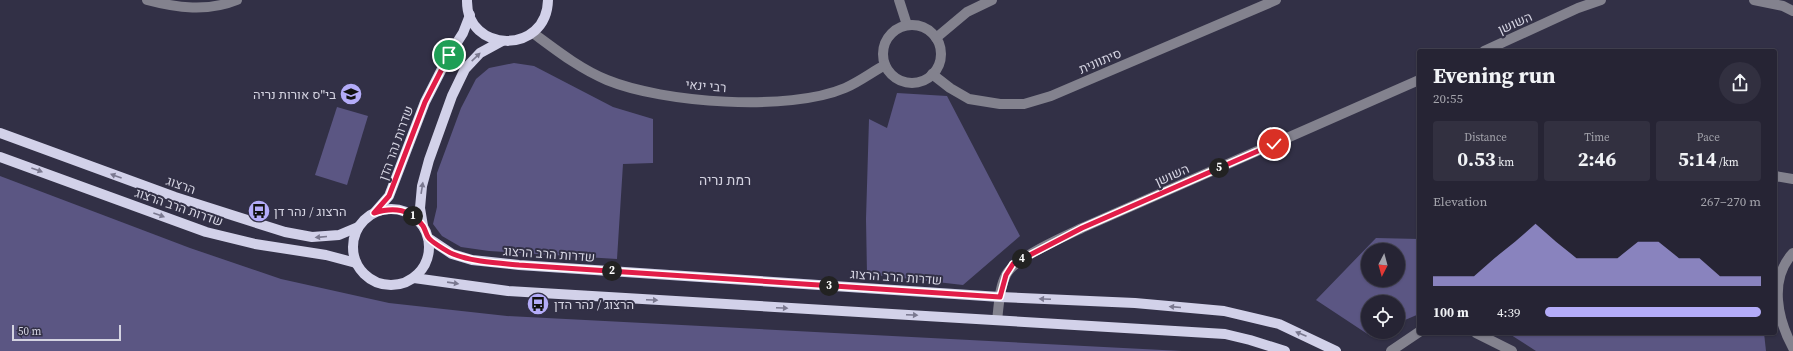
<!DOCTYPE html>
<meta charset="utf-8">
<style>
body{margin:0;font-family:"Source Serif 4",Heebo,serif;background:#323040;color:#f1f3f6;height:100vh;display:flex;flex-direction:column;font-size:15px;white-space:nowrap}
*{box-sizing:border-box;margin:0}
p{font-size:13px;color:#a4a4ac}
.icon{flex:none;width:22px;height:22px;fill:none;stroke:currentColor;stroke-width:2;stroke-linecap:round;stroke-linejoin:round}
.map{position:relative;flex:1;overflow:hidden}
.details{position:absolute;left:1417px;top:49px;width:360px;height:286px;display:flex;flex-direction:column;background:#262434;border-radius:4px;box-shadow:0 1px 3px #0004,0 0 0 1px #42414f}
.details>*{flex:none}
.needle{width:26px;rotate:186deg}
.controls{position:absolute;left:1361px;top:243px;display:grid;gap:8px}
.controls a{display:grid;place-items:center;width:44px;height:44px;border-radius:50%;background:#262434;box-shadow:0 1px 3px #0004,0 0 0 1px #42414f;font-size:20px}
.scale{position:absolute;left:12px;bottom:10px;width:109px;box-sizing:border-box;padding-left:4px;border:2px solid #d4d3e1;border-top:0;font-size:11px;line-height:14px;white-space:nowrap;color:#d4d3e1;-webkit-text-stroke:3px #323046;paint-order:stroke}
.pin{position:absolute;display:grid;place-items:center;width:34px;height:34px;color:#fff;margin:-17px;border:2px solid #fff;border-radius:50%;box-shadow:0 1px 4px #0007}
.km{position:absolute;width:20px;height:20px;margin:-10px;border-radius:50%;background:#222;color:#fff;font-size:11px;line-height:20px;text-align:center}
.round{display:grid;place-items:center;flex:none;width:42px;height:42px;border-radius:21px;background:#323040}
.headline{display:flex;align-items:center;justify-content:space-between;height:68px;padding:0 16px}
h1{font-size:22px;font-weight:700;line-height:30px}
.metrics{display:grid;grid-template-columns:repeat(3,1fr);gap:6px;height:68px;padding:4px 16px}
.metrics div{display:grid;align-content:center;border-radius:4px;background:#323040;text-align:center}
.metrics b{font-size:20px;font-weight:700}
.metrics small{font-size:11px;font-weight:400}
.metrics p{font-size:11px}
.chart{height:112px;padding:8px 16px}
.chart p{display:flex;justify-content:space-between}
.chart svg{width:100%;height:72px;margin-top:4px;fill:#b4acf9;opacity:.7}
ul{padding:0 16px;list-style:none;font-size:13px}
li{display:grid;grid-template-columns:64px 48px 1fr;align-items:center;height:30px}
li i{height:10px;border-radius:5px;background:#b4acf9}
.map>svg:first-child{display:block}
.green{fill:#5b5683;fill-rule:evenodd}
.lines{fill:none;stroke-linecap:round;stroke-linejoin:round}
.minor{stroke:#83828e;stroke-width:10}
.major{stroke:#d2d1e9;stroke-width:10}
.oneway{fill:#7a788f}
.route-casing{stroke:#fff;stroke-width:8}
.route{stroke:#e11d48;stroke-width:5}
.labels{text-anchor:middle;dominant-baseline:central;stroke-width:4;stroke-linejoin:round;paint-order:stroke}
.street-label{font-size:13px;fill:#d4d3e1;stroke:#323046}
.poi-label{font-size:13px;fill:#d4d3e1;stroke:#323046;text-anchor:start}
.neighbourhood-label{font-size:14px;fill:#d4d3e1;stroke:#323046}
</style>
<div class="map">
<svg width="1793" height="351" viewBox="0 0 1793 351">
<rect width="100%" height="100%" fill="#323046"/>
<g class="green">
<polygon points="514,63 534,66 613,107 653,119 653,163 623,164 617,259 489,251 461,247 442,236 433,224 437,207 437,173 461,108 476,79 489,68"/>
<polygon points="897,93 947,96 1020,236 963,285 867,274 866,219 869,119 887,128"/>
<polygon points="337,107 368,116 347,185 315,175"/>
<polygon points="0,176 190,248 281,279 389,303 507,316 1182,351 0,351"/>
<path d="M1376 238 1419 239V314L1398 323V302H1368V332H1381L1372 337 1316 300ZM1368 250H1398V280H1368Z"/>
<polygon points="1508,333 1764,333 1766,351 1536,351"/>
</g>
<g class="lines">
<g class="minor">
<path d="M147 0C177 8 208 12 237 0"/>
<polyline points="899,0 907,25"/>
<polyline points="1754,0 1783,6 1793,11"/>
<circle cx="912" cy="54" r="29"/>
<path d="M533 33C556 50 580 69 607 80 663 103 789 112 845 88 859 82 872 72 885 65"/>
<polyline points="936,38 967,12 992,0"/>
<polyline points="1484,51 1578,8 1601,0"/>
<polyline points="932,74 950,88 969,99 1000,104 1024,104 1051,96 1276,0"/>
<polyline points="1775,176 1793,179"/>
<path d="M1793 253C1768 280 1778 320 1793 348"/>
<path d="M997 320C999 306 999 288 1006 275 1014 258 1064 237 1082 228L1419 80"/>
<polyline points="1476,333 1512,351"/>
<polyline points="1391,351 1419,332"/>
</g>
<g class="major">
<path d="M467 0C466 54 547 55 548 0"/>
<polyline points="0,133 175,197 285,232 312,237 339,235 358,227"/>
<polyline points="0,157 206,232 255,244 326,255 356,263"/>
<circle cx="391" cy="247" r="38"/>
<polyline points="375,212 389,196 425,102 449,55 463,33 470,15"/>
<polyline points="423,226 420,208 422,186 429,160 452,96 465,69 480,53 502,41"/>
<polyline points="428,238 452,254 472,260 519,265 1000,297 1135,303 1224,311 1279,324 1336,351"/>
<polyline points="414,278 508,291 1225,334 1250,340 1285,351"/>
</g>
</g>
<defs><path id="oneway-solid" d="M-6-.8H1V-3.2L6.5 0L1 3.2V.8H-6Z"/></defs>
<g class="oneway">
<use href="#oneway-solid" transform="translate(476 57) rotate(-44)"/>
<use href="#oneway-solid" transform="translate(37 170) rotate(20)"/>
<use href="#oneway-solid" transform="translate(116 176) rotate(-160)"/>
<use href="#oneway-solid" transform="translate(422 188) rotate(-81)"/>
<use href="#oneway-solid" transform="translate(159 215) rotate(20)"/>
<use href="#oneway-solid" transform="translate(321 237) rotate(175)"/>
<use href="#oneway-solid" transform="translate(453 283) rotate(8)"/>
<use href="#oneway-solid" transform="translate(1045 299) rotate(-177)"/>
<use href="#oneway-solid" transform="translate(652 300) rotate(3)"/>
<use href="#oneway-solid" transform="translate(1175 307) rotate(-175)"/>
<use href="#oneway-solid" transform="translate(782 308) rotate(3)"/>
<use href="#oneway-solid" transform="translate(912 315) rotate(3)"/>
<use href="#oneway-solid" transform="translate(1301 334) rotate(-157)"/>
</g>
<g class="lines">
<g class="route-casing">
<path id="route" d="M449 55 425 102 389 196 374 213C393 207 410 208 423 226 425 229 426 234 428 237 430 241 448 252 453 254 473 262 497 263 519 265L1000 297 1006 275 1013 264 1028 256 1082 228 1274 144"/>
</g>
<use href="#route" class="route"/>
</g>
<defs>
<g id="school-disc" transform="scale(1.15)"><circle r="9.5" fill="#b4acf9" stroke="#323046"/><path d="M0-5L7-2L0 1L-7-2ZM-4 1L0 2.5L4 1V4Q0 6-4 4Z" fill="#111"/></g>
<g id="bus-disc" transform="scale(1.15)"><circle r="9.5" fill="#b4acf9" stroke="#323046"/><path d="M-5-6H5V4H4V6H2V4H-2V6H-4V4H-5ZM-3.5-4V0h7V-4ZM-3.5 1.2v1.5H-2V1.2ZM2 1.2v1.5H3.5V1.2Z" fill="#111"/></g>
</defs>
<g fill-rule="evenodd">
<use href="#school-disc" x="351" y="94"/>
<use href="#bus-disc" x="259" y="211"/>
<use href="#bus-disc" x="538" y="304"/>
</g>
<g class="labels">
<g class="street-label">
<text transform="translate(1515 23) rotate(-24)">השושן</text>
<text transform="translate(1100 61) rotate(-23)">סיתוונית</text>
<text transform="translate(706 86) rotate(5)">רבי ינאי</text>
<text transform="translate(396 143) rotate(-70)">שדרות נהר הדן</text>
<text transform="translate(1172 175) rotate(-24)">השושן</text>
<text transform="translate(181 185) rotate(19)">הרצוג</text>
<text transform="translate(179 207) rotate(19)">שדרות הרב הרצוג</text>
<text transform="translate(549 254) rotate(4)">שדרות הרב הרצוג</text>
<text transform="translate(896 277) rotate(4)">שדרות הרב הרצוג</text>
</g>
<g class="poi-label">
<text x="336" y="94" text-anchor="end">בי"ס אורות נריה</text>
<text x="274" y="211">הרצוג / נהר דן</text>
<text x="554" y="304">הרצוג / נהר הדן</text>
</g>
<g class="neighbourhood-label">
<text x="725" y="180">רמת נריה</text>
</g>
</g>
</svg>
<div class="controls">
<a><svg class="needle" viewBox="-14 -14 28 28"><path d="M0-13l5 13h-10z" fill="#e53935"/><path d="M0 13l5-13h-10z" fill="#a4a4ac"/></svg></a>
<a><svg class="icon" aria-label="locate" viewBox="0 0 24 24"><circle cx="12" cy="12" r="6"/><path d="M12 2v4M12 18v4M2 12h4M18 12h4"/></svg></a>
</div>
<div class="scale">50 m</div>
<div class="pin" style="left:449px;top:55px;background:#1e9e55"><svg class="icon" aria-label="arrive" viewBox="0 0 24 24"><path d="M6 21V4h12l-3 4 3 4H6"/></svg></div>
<div class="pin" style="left:1274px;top:144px;background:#d93025"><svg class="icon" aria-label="check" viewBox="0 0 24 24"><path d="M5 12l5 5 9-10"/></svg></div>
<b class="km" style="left:413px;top:216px">1</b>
<b class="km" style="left:612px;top:271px">2</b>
<b class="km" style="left:829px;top:286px">3</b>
<b class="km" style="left:1022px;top:259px">4</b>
<b class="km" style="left:1219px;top:168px">5</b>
<section class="details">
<div class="headline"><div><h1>Evening run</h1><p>20:55</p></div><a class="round"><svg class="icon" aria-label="share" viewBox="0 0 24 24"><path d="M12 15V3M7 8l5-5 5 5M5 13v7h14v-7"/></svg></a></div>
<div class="metrics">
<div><p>Distance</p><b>0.53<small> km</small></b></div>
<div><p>Time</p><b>2:46</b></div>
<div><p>Pace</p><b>5:14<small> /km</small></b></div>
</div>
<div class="chart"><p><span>Elevation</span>267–270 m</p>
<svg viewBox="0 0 160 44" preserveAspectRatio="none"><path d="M0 44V38L10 38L20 38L30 27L40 17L50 6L60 17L70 27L80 27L90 27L100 17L110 17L120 27L130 27L140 38L150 38L160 38V44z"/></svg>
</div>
<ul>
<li><b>100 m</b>4:39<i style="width:100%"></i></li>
</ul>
</section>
</div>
